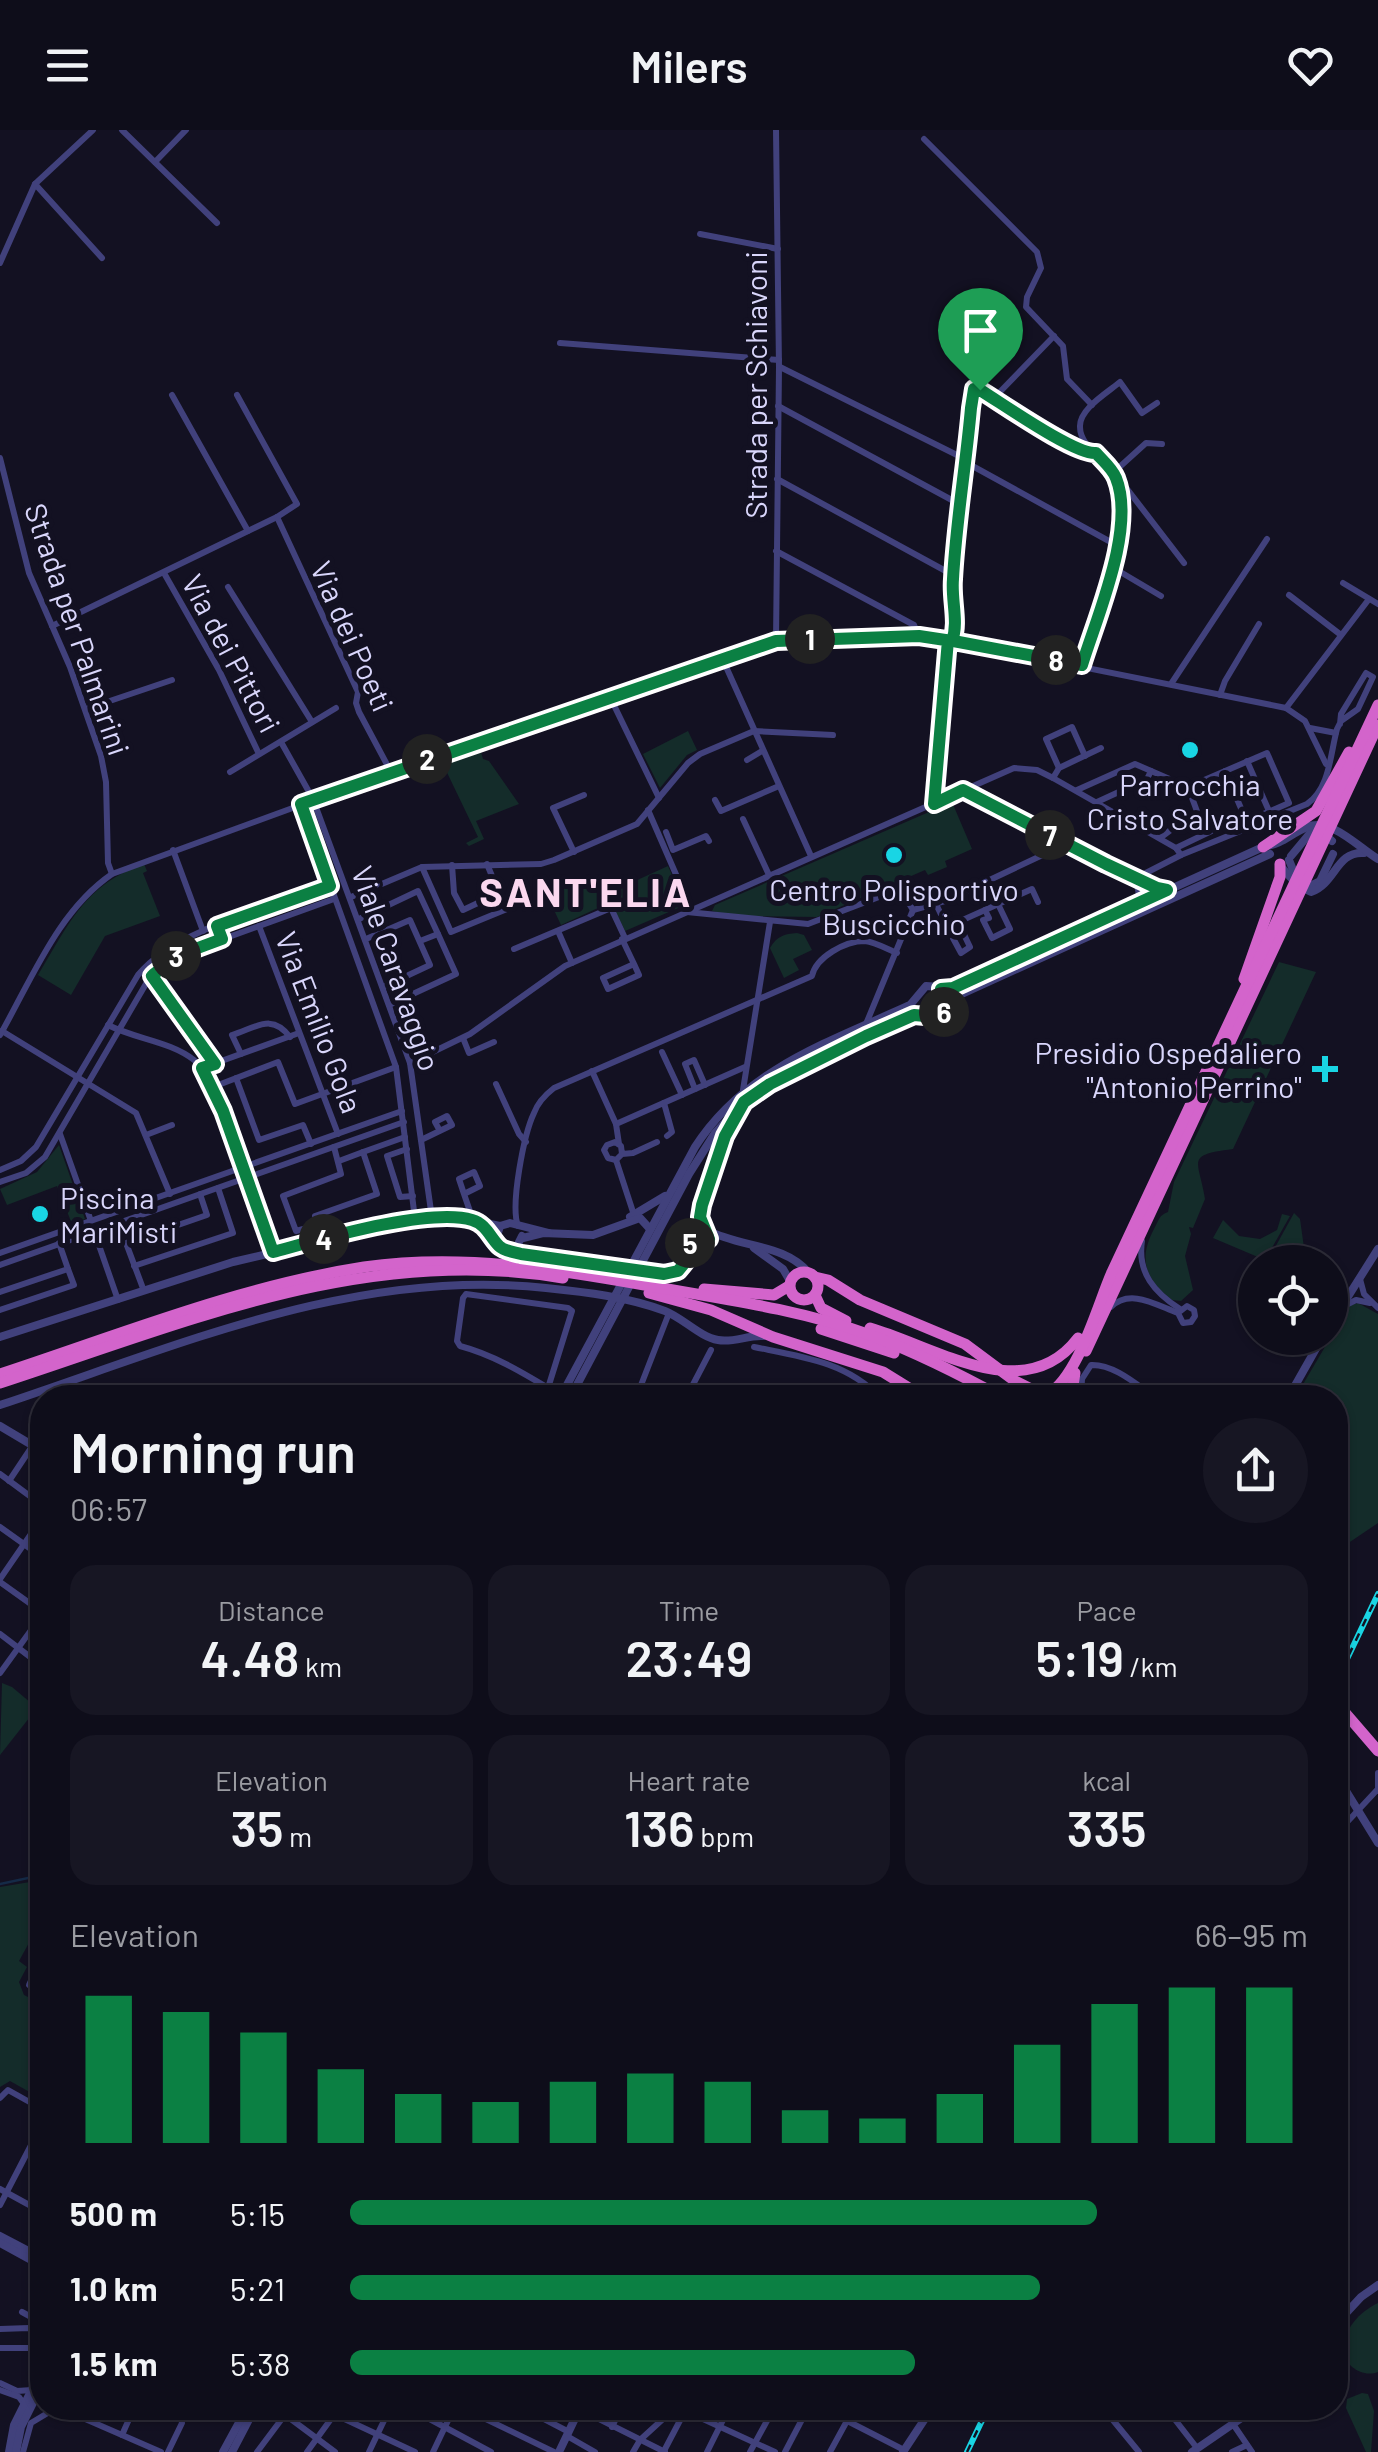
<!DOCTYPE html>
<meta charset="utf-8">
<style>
body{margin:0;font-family:Barlow,sans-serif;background:#171623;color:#f1f3f6;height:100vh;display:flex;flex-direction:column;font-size:38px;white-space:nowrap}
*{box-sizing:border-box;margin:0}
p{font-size:32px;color:#9b9ca2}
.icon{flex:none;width:55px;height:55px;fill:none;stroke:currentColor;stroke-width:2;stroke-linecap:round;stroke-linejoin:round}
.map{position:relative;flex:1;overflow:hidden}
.sheet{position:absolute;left:30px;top:1255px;width:1318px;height:1035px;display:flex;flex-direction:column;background:#0e0d1a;border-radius:40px;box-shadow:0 2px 8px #0004,0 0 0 2px #2e2d39}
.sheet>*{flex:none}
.tools{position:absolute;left:1238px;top:1115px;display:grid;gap:20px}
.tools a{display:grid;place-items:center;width:110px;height:110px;border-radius:50%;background:#0e0d1a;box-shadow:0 2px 8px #0004,0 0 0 2px #2e2d39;font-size:50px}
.pin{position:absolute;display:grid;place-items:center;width:85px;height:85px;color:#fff;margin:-102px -42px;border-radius:50% 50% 50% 0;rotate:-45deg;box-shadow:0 0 10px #0007}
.pin .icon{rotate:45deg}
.km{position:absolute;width:50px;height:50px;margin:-25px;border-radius:50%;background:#222;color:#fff;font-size:28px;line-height:50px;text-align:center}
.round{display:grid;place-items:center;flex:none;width:105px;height:105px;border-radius:52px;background:#171623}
.overview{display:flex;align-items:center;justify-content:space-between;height:170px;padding:0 40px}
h1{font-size:55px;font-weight:600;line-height:75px}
.figures{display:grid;grid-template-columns:repeat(3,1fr);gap:15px;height:170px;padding:10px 40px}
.figures div{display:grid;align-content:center;border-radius:25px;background:#171623;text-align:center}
.figures b{font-size:50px;font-weight:600}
.figures small{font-size:28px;font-weight:400}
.figures p{font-size:28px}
.chart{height:280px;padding:20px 40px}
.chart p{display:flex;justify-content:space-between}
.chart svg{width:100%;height:180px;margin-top:10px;stroke:#0b8043;stroke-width:6}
ul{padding:0 40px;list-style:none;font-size:32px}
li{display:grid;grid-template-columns:160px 120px 1fr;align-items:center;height:75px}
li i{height:25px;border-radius:12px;background:#0b8043}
header{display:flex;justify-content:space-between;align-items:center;height:130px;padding:0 40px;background:#0e0d1a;font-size:45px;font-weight:600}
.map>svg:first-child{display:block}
.green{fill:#142c2a}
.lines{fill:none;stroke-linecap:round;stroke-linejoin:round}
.stream{stroke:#152a47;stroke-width:2.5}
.minor{stroke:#41417c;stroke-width:6}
.tertiary{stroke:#41417c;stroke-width:8}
.trunk{stroke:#d364cb;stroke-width:11}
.rail-casing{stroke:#19d5e4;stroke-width:6}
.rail{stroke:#131122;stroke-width:2.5;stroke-dasharray:8;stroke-linecap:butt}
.route-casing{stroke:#fff;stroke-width:20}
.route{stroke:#0b8043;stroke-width:12}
.poi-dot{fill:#19d5e4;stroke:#131122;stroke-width:4}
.labels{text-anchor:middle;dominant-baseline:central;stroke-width:10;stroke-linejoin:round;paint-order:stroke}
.street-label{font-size:30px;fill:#d9d6fb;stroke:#131122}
.poi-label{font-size:30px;fill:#d9d6fb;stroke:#131122}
.district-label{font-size:40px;font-weight:bold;letter-spacing:2.5px;fill:#fbd8ef;stroke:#131122}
</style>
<header><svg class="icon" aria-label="menu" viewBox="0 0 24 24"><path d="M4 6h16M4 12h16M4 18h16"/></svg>Milers<svg class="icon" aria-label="heart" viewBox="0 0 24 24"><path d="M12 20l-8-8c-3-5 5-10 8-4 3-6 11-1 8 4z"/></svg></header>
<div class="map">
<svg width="1378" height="2322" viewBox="0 0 1378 2322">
<rect width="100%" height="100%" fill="#131122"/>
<g class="green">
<polygon points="688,601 697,620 687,625 660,658 643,624"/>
<polygon points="479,615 483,629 489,631 519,674 476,691 484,709 469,716 466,713 478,707 440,628"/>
<polygon points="952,672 972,719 945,731 947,737 928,745 925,740 817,787 736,786 712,781 715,775"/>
<path d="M144 734 147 741 143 743 160 786 105 806 71 865 38 845C68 795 85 754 144 734Z"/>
<polygon points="668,736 685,775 625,801 611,772 561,795 547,765 589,746 600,767"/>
<path d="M797 803 804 805 812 820 793 829 799 840 784 848 770 818C777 806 784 804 797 803Z"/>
<path d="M1279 832 1316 842 1233 1019C1184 1025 1199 1030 1205 1069L1193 1098 1189 1097 1191 1104 1185 1126 1193 1160 1181 1171 1172 1170C1145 1149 1138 1129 1154 1099 1159 1090 1159 1085 1168 1082L1174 1052Z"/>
<polygon points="59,1015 85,1089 72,1094 57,1056 7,1075 0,1059 37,1042"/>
<polygon points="1294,1083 1300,1089 1306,1132 1267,1132"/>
<polygon points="1282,1084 1290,1086 1265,1130 1213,1108 1223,1090 1239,1106 1260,1109 1277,1100"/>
<polygon points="1358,1173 1378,1184 1378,1393 1335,1422 1335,1268 1295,1268 1346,1181 1351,1175"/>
<polygon points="2,1553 12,1557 37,1578 0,1625"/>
<polygon points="42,1750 42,1789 19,1831 27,1837 19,1852 24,1865 42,1874 42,1969 10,1951 0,1957 0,1757"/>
<path d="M1378 2173V2242C1362 2248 1346 2236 1342 2221 1344 2199 1359 2182 1378 2173Z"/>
<polygon points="1362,2263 1368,2264 1374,2281 1371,2322 1366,2322 1346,2278 1347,2269"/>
</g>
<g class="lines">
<polyline class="stream" points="0,1754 42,1745"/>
<g class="minor">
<polyline points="122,0 217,93"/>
<polyline points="924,9 1037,122 1041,138 1027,167 1026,177 1063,216 1067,249 1092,275"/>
<polyline points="155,32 186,0"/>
<polyline points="35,54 102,128"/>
<polyline points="700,104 778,119"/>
<polyline points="0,133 35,54 93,0"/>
<polyline points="560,213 779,230"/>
<polyline points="780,237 967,330"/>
<polyline points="172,265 248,401"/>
<polyline points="994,268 1054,206"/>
<polyline points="778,276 961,375"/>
<polyline points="1162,314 1146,313 1114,342 1184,433"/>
<polyline points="0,328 29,443 70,537 101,626 106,652 108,733 112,744"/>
<polyline points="967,333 1118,416"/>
<polyline points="777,349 953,445"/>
<polyline points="277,387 358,562 356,573 359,582 391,642"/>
<polyline points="776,421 914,495 919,506"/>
<polyline points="1112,437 1161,466"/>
<polyline points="164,443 219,540 259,624"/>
<polyline points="1343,453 1378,474"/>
<polyline points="228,457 312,592"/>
<polyline points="1289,465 1341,505"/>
<polyline points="52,496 277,387 297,374 237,265"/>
<path d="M952 510C957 495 952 465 953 445L974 259C1010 267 1062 325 1097 323"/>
<polyline points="776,511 779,237 776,0"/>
<polyline points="723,530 811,726"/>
<path d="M1082 535C1099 479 1131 413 1118 354 1113 331 1080 320 1080 297 1079 279 1107 263 1120 252L1142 283 1157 273"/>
<polyline points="1171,554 1267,409"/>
<polyline points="1220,565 1225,551 1259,494"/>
<polyline points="610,567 659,668"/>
<polyline points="1286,578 1369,469"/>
<polyline points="86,579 172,550"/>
<polyline points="1310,598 1336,603"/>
<polyline points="281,612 313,669 410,933 432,1088"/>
<polyline points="747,630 762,621"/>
<polyline points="1247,631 1269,681"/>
<polyline points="1059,638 1046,609 1072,597 1085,626"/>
<polyline points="1225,641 1246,690"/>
<polyline points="230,642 336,578"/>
<polyline points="1053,648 1059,638 1101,618"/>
<polyline points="1077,660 1135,634 1188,657 1267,623 1289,673 1247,691 1224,695 1176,718"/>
<polyline points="964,661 1106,734 1157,759 1167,759"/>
<polyline points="715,670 721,681 779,656"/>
<polyline points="1097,672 1147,649 1151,641"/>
<polyline points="934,673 948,510"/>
<polyline points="301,674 396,937 415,1089"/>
<polyline points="648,680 691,779"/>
<polyline points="743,689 769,745"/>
<polyline points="666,702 673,720 706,706 709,711"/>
<polyline points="1160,708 1184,690 1198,684 1188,657"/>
<polyline points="173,720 203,801"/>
<polyline points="574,722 553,678 584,665"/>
<polyline points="487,734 499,763"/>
<polyline points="422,737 451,802 507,779 499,763 463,780 454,763 452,735"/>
<path d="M1136 748 1181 725 1307 674C1330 658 1330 625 1337 599L1341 591 1358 579 1373 547 1366 543 1341 584 1340 594"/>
<polyline points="351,767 422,737 541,734 554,730 637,694 688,633 700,624 754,601 833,605"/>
<polyline points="936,774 947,797 1032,759 1038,772"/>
<polyline points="1135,774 1139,765 1136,749"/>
<polyline points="913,780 945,771 1066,714"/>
<polyline points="985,780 989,788 983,790 992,808 1010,799 998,774"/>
<polyline points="687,782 808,794 900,759 913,780"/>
<polyline points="359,789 418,761 438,804 420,811"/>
<polyline points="259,796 338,1004"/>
<polyline points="947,797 961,823 970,817 958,792"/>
<polyline points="558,801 572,833"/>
<polyline points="366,809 410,790 430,835 383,857"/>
<polyline points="622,809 634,834 603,848 608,859 639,845 634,834"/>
<polyline points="514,819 611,778 625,808"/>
<polyline points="152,846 215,934"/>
<polyline points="389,875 456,844 438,804"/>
<polyline points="866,894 913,780"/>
<path d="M108 895C135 909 170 911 194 930 222 953 259 1082 273 1122"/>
<polyline points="2,901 136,983 170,1064"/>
<path d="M0 905C32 849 58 781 112 744L391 642 776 511 933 507 1286 578 1305 591 1326 634"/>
<polyline points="463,908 469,923 494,912"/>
<polyline points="662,922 682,965"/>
<path d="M241 924 232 905C257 897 272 883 290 907"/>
<polyline points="410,933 470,904 565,836 1014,638 1037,640 1053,648 1176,718 1181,725"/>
<polyline points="202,938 299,903"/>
<polyline points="592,941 616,994 619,1014"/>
<polyline points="236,948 259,1010 303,995 311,1014"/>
<polyline points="496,954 519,1004 526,1012"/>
<polyline points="213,957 278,932 295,974 396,937"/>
<polyline points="695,959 685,934 694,930 705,955"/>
<polyline points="743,960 770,792"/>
<polyline points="664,973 672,1002 667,1006"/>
<polyline points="616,994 745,937"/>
<polyline points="60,1004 91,1091"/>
<polyline points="146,1005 172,995"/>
<polyline points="421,1010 452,995 447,986 435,992 440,1001"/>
<polyline points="407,1019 387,1026 400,1067 413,1066"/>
<polyline points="363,1022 405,1007"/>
<polyline points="622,1024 621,1016 615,1012 607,1015 604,1020 608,1028 616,1030 622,1024 633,1023 657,1012"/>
<polyline points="616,1030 634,1085"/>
<path d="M0 1040 21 1031 36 1017 138 845C176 798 273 777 330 756"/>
<polyline points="0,1052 26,1043 45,1027 147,852 159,838 179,825 334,769"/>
<polyline points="464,1064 459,1049 474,1042 480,1056 464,1064 473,1090"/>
<polyline points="318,1095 296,1101 283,1066 341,1044 334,1017"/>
<path d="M518 1096C510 1075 524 1004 534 983 538 972 545 965 554 958L812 846C816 827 845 811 865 811 875 812 887 819 897 823"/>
<polyline points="94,1101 118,1170"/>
<polyline points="322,1109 315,1086 377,1064 363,1022 339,1031"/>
<path d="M1142 1111C1137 1143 1155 1163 1180 1179"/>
<polyline points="0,1123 402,981"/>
<polyline points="0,1135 404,992"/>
<polyline points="134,1136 233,1103 218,1058"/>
<polyline points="1360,1149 1364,1164 1378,1178"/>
<polyline points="144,1161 126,1113 207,1085 200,1064"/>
<polyline points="0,1162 68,1139 59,1113"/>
<polyline points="1344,1176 1356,1170 1370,1173"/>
<path d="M1111 1177C1130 1158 1156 1175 1178 1183L1183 1193 1191 1192 1195 1186 1194 1180 1187 1176 1178 1183"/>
<polyline points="0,1180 74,1155 68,1139"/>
<path d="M754 1217C799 1226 848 1232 880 1268"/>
<polyline points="692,1257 711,1268"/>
<path d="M548 1258 572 1181 568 1178 466 1164 463 1168 457 1211 460 1216C498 1226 531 1248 565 1268"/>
<polyline points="581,1268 586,1268"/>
<polyline points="636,1268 669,1183"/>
<polyline points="686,1268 711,1220"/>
<path d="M1081 1268 1082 1249 1091 1235C1114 1234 1137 1255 1156 1268"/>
<polyline points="0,1344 42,1375"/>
<polyline points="9,1351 33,1315"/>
<polyline points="0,1397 42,1427"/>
<polyline points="0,1449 42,1388"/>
<polyline points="0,1452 42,1482"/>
<polyline points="0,1504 42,1536"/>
<polyline points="0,1543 42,1485"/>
<polyline points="1378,1661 1378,1643"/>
<polyline points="1335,1705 1377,1660"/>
<polyline points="42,1827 29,1855 42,1864"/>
<polyline points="0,1968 8,1960 42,1979"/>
<polyline points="0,2059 42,2082"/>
<polyline points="0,2075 42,1994"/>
<polyline points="22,2182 42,2193"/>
<polyline points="0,2199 29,2198 41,2204 42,2210"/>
<polyline points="0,2218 42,2218"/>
<polyline points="0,2253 17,2261 32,2260"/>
<polyline points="0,2260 19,2267 24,2274"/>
<polyline points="60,2278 161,2322"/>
<polyline points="276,2278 335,2322"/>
<polyline points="321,2278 415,2322"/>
<polyline points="409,2278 491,2322"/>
<polyline points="463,2278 554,2322"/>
<polyline points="523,2278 569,2302"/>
<polyline points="577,2278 665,2322"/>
<polyline points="679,2278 775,2322"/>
<polyline points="783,2278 803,2287"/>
<polyline points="822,2278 904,2320"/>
<polyline points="903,2278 924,2289"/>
<polyline points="1103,2278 1139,2322"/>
<polyline points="1166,2278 1197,2318"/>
<polyline points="1233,2294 1252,2322"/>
<polyline points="612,2297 621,2278"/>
<polyline points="122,2305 134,2278"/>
<polyline points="567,2306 595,2322"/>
<polyline points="664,2321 686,2279"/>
<polyline points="23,2322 31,2293 56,2278"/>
<polyline points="168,2322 182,2293 181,2287 186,2278"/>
<polyline points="257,2322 290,2278"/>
<polyline points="307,2322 339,2278"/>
<polyline points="369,2322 390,2278"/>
<polyline points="433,2322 454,2278"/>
<polyline points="633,2322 640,2310 675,2278"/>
<polyline points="707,2322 729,2278"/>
<polyline points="750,2322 774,2278"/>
<polyline points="785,2322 808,2278"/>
<polyline points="830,2322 854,2278"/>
<polyline points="1232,2322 1247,2315"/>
</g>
<g class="tertiary">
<polyline points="1291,726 1311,702 1321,701 1332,711"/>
<polyline points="1289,730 1298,752 1310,756 1320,751 1333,724"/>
<path d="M1279 734 1297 755 1311 762C1336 753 1336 721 1364 723"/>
<polyline points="948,874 957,866 1270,724"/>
<polyline points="630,1087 665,1066"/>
<polyline points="500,1096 496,1109 504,1119 516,1118 522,1106"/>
<circle cx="700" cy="1106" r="9"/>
<polyline points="704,1097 702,1075 734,988"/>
<path d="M707 1100C740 1118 784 1113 809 1143"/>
<polyline points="523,1108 543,1103 593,1105 640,1088 650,1099"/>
<polyline points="754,1118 783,1139 790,1151"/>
<polyline points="508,1120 670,1144 678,1141 701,1116"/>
<polyline points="1330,1195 1378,1119"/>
<polyline points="0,1207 233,1132 415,1089 465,1089 500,1096 510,1093 549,1103"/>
<path d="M560 1268 695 1017C745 939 829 912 910 875L926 856 953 858 1263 717C1285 713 1288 705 1307 697 1331 687 1358 717 1378 729"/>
<polyline points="570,1268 689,1044 715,1003 744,972 770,954 914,885 932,888 942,884 948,871 941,859"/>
<polyline points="1288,1268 1322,1208"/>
<path d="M0 1275C178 1216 355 1137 546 1158 585 1162 628 1167 665 1181 683 1188 700 1207 718 1210 733 1213 748 1205 763 1206"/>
<polyline points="0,1296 42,1321"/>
<polyline points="1335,1643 1378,1713"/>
<polyline points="0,2106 42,2128"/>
<polyline points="0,2113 42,2136"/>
<polyline points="1335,2195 1361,2167 1378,2155"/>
<polyline points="9,2322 14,2295 42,2239"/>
<polyline points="16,2322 21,2297 42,2255"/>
<polyline points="223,2322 247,2278"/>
<polyline points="232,2322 255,2278"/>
<polyline points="559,2322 580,2278"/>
<polyline points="903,2322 932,2278"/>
<polyline points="1192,2322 1256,2278"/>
</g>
<g class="trunk">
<polyline points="1263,717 1316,681 1349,622"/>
<polyline points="1244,849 1280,747 1280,734"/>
<circle cx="804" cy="1156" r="14"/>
<polyline points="815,1147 828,1150 860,1170 965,1214 1015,1251 1043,1265"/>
<polyline points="704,1159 774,1165 789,1156"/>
<polyline points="649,1163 711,1180 773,1207 883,1242 925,1268"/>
<polyline points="815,1165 821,1178 846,1191"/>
<path d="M870 1198C936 1217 1025 1278 1078 1208"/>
<polyline points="821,1199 894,1223"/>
<polyline points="1086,1221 1378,595"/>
<path d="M0 1244C119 1205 240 1156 364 1137 462 1123 555 1139 650 1156 724 1169 802 1180 873 1206 917 1223 961 1245 1003 1268"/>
<path d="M0 1253C184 1193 366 1114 563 1148"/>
<path d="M1047 1265C1079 1246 1097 1176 1112 1142L1378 575"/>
<polyline points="1071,1268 1075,1243"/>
<polyline points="1335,1571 1378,1621"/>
</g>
<g class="rail-casing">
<g id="rail">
<polyline points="1335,1554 1378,1464"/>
<polyline points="967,2322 988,2278"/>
</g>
</g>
<use href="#rail" class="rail"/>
</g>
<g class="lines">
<g class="route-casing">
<path id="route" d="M980 260 974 259 971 278C966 335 956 392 953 449 951 470 959 492 952 511L919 506 776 511 301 674 330 756 217 796 222 809 179 825 154 844 152 846 215 934 202 938 223 981 273 1122C318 1110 430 1077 472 1090 486 1094 490 1107 499 1116 504 1121 514 1122 521 1124L664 1144 678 1141 687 1130 690 1108 698 1116 709 1109 700 1087 702 1075 725 1006 744 972 770 954 866 906 914 885 937 887 947 875 941 859 953 858 1167 760 1157 758 1106 734 963 660 934 674 948 510 1082 535C1097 486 1136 398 1116 348 1112 338 1103 331 1096 323 1075 325 1003 274 980 260"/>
</g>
<use href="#route" class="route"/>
</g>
<g class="poi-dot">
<circle cx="1190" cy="620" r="10"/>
<circle cx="894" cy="725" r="10"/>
<path d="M1320 924h10v10h10v10h-10v10h-10v-10h-10v-10h10z"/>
<circle cx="40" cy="1084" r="10"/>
</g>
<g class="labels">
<g class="street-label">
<text transform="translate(755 255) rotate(-90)">Strada per Schiavoni</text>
<text transform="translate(78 499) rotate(71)">Strada per Palmarini</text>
<text transform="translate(353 506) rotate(66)">Via dei Poeti</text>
<text transform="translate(232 523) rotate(62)">Via dei Pittori</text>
<text transform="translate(397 838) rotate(71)">Viale Caravaggio</text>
<text transform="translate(320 892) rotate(69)">Via Emilio Gola</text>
</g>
<g class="poi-label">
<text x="1190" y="654">Parrocchia<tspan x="1190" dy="34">Cristo Salvatore</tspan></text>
<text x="894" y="759">Centro Polisportivo<tspan x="894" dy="34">Buscicchio</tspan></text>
<text x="1302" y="922" text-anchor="end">Presidio Ospedaliero<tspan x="1302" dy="34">"Antonio Perrino"</tspan></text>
<text x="60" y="1067" text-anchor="start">Piscina<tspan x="60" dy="34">MariMisti</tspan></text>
</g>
<g class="district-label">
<text x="586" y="761">SANT'ELIA</text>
</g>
</g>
</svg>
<div class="tools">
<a><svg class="icon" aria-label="locate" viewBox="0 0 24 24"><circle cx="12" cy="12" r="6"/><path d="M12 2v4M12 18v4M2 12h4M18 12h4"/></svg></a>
</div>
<div class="pin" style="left:980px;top:260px;background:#1e9e55"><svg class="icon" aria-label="arrive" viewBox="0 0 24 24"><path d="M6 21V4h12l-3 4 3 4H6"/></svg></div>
<b class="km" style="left:810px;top:509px">1</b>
<b class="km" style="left:427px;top:629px">2</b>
<b class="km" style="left:176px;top:826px">3</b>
<b class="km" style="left:324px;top:1109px">4</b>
<b class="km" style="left:690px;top:1113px">5</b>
<b class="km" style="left:944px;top:882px">6</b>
<b class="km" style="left:1050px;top:705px">7</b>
<b class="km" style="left:1056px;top:530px">8</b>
<section class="sheet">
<div class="overview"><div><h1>Morning run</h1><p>06:57</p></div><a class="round"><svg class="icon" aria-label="share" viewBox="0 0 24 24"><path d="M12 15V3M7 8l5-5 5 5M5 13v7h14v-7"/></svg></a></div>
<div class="figures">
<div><p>Distance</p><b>4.48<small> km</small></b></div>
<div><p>Time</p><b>23:49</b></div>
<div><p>Pace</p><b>5:19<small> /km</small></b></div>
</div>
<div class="figures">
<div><p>Elevation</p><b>35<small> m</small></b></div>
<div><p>Heart rate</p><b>136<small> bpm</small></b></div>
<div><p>kcal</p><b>335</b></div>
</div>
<div class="chart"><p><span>Elevation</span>66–95 m</p>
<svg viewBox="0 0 160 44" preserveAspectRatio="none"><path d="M5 44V8M15 44V12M25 44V17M35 44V26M45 44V32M55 44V34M65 44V29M75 44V27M85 44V29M95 44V36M105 44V38M115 44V32M125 44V20M135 44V10M145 44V6M155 44V6"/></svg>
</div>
<ul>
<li><b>500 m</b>5:15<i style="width:78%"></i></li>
<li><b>1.0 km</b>5:21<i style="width:72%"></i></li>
<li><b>1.5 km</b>5:38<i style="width:59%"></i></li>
</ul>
</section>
</div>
